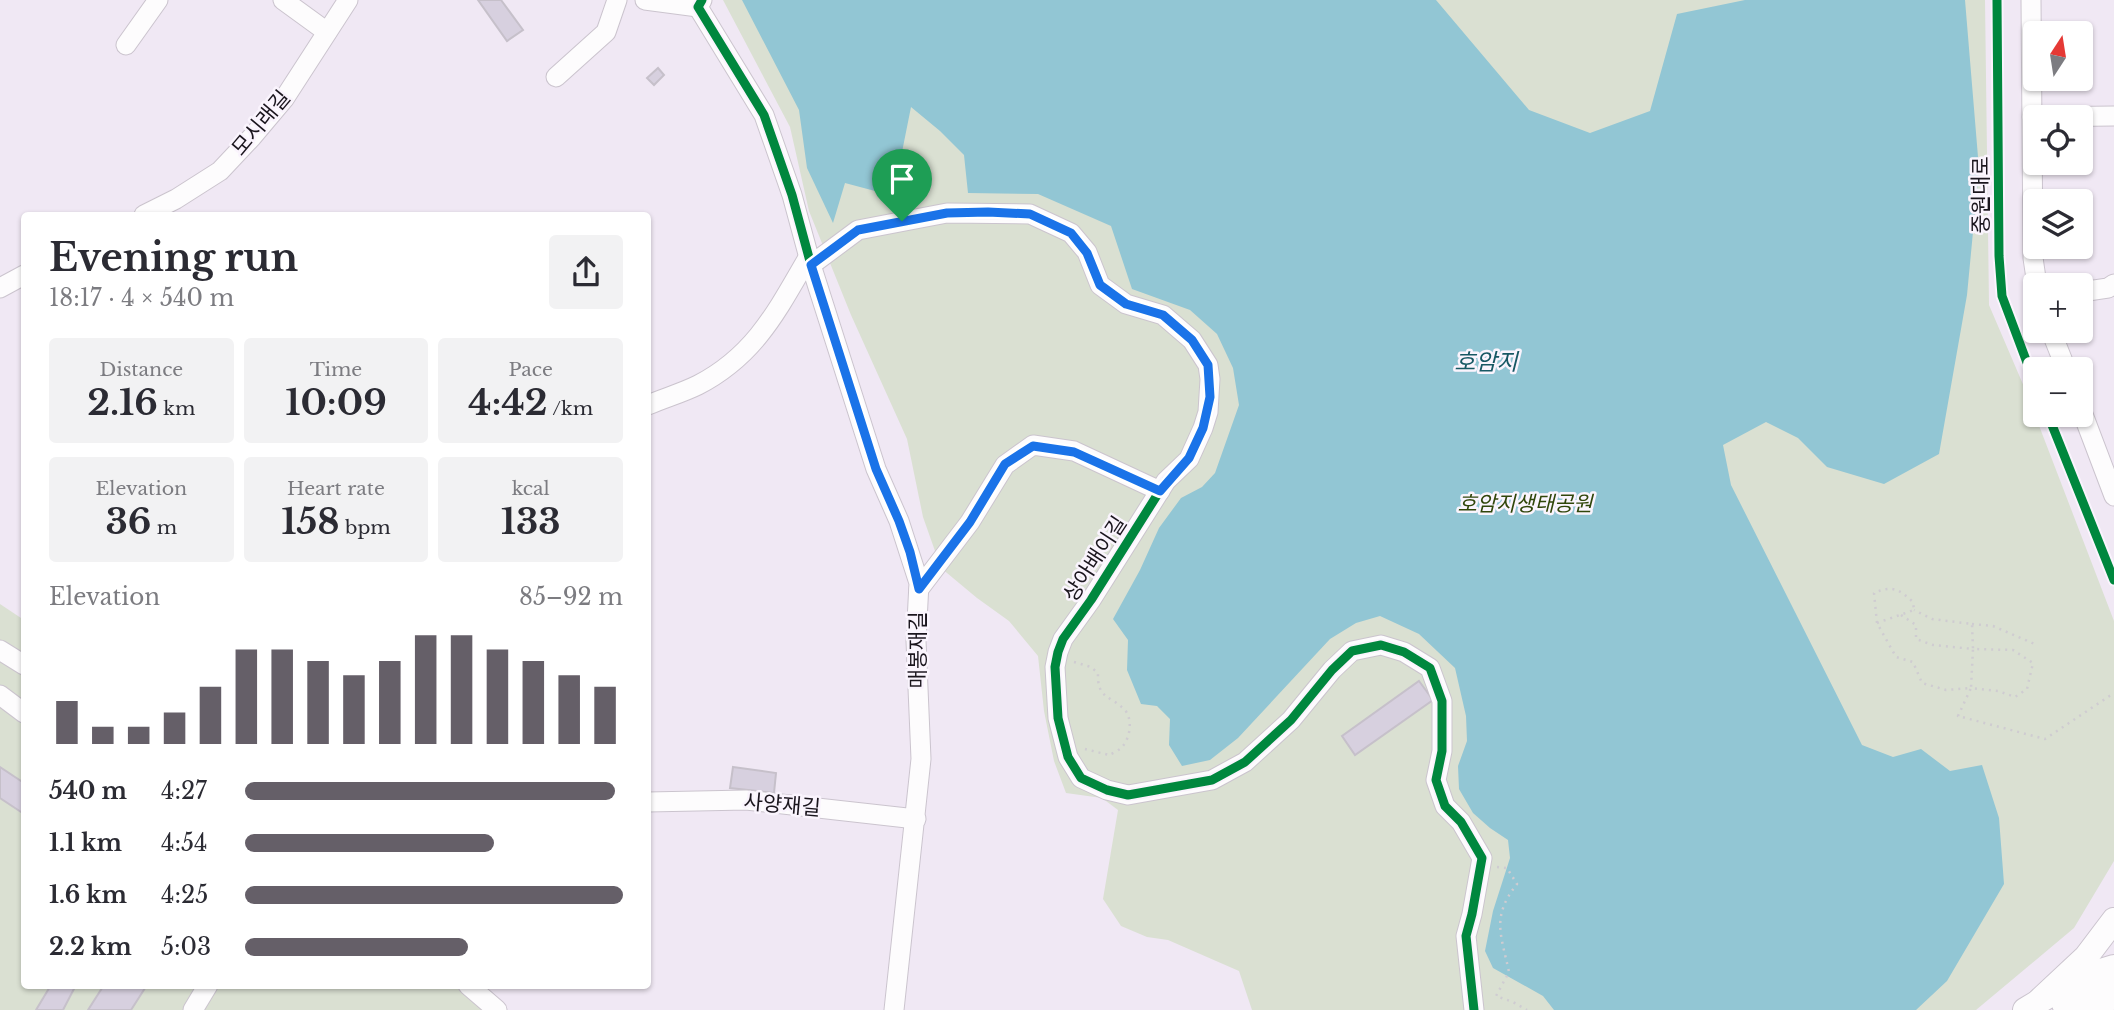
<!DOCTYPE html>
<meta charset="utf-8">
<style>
body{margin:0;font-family:"Libre Baskerville","Noto Sans KR",serif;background:#f2f2f3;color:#2b2b33;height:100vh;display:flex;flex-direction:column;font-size:26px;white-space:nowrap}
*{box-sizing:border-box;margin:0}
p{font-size:23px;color:#7c7c81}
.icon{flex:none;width:38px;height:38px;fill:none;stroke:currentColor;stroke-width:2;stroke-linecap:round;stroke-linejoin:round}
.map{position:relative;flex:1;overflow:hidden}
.drawer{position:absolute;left:21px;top:212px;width:630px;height:777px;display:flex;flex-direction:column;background:#fff;border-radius:7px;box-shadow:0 2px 5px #0004}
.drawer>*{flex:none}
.needle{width:46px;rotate:12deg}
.buttons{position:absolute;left:2023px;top:21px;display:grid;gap:14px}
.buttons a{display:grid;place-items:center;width:70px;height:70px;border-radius:7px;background:#fff;box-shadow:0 2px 5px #0004;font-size:35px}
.pin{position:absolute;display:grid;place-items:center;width:60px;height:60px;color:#fff;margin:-72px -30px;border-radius:50% 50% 50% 0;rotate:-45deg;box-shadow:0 0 7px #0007}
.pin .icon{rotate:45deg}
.round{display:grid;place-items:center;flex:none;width:74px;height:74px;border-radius:7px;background:#f2f2f3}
.head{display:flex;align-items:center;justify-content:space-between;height:119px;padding:0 28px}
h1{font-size:38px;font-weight:700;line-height:52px}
.stats{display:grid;grid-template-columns:repeat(3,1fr);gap:10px;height:119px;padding:7px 28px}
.stats div{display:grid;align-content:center;border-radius:7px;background:#f2f2f3;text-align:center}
.stats b{font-size:35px;font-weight:700}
.stats small{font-size:19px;font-weight:400}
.stats p{font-size:19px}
.chart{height:196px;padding:14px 28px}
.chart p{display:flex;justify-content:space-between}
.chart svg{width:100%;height:126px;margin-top:7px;stroke:#655f68;stroke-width:6}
ul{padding:0 28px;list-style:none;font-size:23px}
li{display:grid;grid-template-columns:112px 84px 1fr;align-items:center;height:52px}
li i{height:18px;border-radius:9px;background:#655f68}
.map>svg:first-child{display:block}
.green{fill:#dae0d2}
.water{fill:#92c6d4}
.building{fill:#d7d0df;stroke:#c6c0ca;stroke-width:2}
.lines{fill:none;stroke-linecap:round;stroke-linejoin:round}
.minor-casing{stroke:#cbc4ce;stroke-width:21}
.major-casing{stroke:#cbc4ce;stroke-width:26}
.path{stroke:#cfccd1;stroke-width:2.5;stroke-dasharray:2 5;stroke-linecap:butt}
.minor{stroke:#fdfcfd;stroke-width:19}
.major{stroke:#fdfcfd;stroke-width:24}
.cycleway-casing{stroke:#faf4fd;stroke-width:13}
.cycleway{stroke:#00873e;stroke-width:9}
.route-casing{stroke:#fff;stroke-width:14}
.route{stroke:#1a73e8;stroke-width:9}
.labels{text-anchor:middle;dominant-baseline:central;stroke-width:5;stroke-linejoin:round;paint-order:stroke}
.street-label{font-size:21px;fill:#1a151d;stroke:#faf4fd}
.park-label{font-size:21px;font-style:italic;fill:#30460a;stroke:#faf4fd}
.water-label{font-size:23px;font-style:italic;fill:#175864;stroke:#faf4fd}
</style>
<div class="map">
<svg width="2114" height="1010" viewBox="0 0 2114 1010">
<rect width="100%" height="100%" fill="#f0e8f4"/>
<g class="green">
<polygon points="723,0 1985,0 1989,305 2025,389 2114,621 2114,861 2074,928 1976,1010 1252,1010 1239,971 1168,940 1147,937 1121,926 1103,899 1118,810 1102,798 1066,793 1054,761 1044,711 1038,656 1009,621 977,598 941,568 923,517 907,439 851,315 809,211 790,127"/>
<polygon points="0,604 24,620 24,985 454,985 482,1010 0,1010"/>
</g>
<polygon class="water" points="742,0 1436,0 1529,110 1590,133 1650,111 1677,14 1745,0 1965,0 1979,169 1967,295 1939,454 1884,484 1827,467 1798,438 1766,422 1723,445 1731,485 1862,745 1893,757 1921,749 1950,771 1982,765 1999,818 2004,884 1947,981 1916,1010 1554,1010 1543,996 1493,968 1485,951 1493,911 1510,858 1508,840 1490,828 1473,813 1459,789 1458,766 1467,741 1466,716 1455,668 1419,634 1380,616 1356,623 1330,639 1238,738 1210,760 1182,766 1169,745 1170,719 1157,706 1141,704 1127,670 1128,640 1113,619 1140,570 1159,528 1181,498 1202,487 1215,473 1239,405 1233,368 1217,334 1190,310 1132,289 1111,226 1038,194 968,193 964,155 940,131 911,107 901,157 875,191 845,183 833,223 807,168 799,110"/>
<g class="building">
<polygon points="478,0 501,0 523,30 507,41"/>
<polygon points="658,68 664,75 654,85 647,78"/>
<polygon points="1419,681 1433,700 1355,755 1342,736"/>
<polygon points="0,767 24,783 24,814 0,798"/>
<polygon points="733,767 776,773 774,793 730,788"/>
<polygon points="51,985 76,985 63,1010 36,1010"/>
<polygon points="104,985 147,985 131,1010 88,1010"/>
</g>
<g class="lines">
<g class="minor-casing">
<g id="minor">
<polyline points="283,0 327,32"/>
<polyline points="645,0 698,7"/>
<polyline points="702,0 698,7 764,115 792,195 811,265 858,230 947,213 1030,214 1071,233 1087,252 1100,285 1126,304 1163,315 1192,340 1208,365 1210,379 1208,412 1203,428 1189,459 1166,481 1091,600 1063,639 1058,652 1055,667 1058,718 1068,757 1081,778 1107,790 1128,795 1212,780 1245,762 1291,720 1332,670 1352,651 1381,645 1404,652 1430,668 1442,701 1442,751 1436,780 1445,806 1461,822 1482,858 1472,914 1466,936 1474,1010"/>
<polyline points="2031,0 2033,258 2037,285"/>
<polyline points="126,45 158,0"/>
<polyline points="556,77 606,32 617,0"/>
<polyline points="2032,117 2114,116"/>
<polyline points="144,215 176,199 220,171 252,137 284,99 348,0"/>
<polyline points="811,265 876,469 899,521 919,583 916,641 921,759 894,1010"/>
<polyline points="0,288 24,275"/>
<polyline points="2081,292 2108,288 2114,284"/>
<polyline points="2051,331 2066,369"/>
<path d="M648 405C664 398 682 393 698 385 756 355 778 309 809 256"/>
<polyline points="2081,409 2114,496"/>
<polyline points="919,589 970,522 1005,465 1033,445 1074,451 1160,491"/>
<polyline points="0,650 24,665"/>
<polyline points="0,695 24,713"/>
<polyline points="648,802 746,800 916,819"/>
<polyline points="468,985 497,1010"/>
<polyline points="193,1010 208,985"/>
<polyline points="2077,1010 2114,1000"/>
</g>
</g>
<g class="major-casing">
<g id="major">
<polyline points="2040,1000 2086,957 2114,920"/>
<polyline points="2064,1004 2080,994 2114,987"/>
<polyline points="2025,1010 2078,978 2114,967"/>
</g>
</g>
<g class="path">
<polyline points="1901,615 1916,625 1916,639 1933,645 1973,649 1972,624 1932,619 1914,610"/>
<path d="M1877 623 1914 610 1913 602C1899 589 1892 585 1874 593L1877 623 1896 657 1913 662 1922 683 1946 690 1971 688 1973 649 2013 650 2033 663 2027 689 2015 697 1998 691 1971 688 1958 716 2045 739 2114 693"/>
<polyline points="1972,624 1993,626 2037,645"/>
<path d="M1074 662 1091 667 1098 673C1097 699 1110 695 1125 710 1133 720 1130 737 1123 746 1120 750 1113 753 1109 755L1085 749"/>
<path d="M1497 867 1507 868 1517 884C1491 917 1501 934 1509 972L1496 996 1513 1002 1527 1010"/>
</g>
<use href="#minor" class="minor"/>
<use href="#major" class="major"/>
<g class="cycleway-casing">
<g id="cycleway">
<polyline points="702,0 698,7 764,115 792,195 811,265 858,230 947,213 1030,214 1071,233 1087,252 1100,285 1126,304 1163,315 1192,340 1208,365 1210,379 1208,412 1203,428 1189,459 1166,481 1091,600 1063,639 1058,652 1055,667 1058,718 1068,757 1081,778 1107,790 1128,795 1212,780 1245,762 1291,720 1332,670 1352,651 1381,645 1404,652 1430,668 1442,701 1442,751 1436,780 1445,806 1461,822 1482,858 1472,914 1466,936 1474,1010"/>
<polyline points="1997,0 1999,256 2002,296 2035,384"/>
<polyline points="2048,415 2114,580"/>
</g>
</g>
<use href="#cycleway" class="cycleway"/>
</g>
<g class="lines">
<g class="route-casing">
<polygon id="route" points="988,212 1030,214 1071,233 1087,253 1100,285 1126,304 1163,315 1192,340 1208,365 1210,397 1203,428 1189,458 1160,491 1074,452 1033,446 1005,464 970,522 919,589 910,552 899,521 876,469 811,265 858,230 947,213"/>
</g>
<use href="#route" class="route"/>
</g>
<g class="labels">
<g class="street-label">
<text transform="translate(261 123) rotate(-50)">모시래길</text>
<text transform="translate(1981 195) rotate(-90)">중원대로</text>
<text transform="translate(1095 559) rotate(-57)">상아배이길</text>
<text transform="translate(918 650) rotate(-90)">매봉재길</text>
<text transform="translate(782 805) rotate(5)">사양재길</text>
</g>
<g class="park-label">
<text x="1525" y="504">호암지생태공원</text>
</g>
<g class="water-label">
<text x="1486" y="362">호암지</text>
</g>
</g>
</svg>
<div class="buttons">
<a><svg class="needle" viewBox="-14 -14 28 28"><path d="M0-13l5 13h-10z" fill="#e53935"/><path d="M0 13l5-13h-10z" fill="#7c7c81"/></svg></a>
<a><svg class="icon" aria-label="locate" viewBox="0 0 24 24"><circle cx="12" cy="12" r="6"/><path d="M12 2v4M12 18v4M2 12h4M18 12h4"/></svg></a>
<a><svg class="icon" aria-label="layers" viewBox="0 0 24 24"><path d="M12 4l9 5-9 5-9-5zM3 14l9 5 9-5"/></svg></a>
<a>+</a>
<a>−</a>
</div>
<div class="pin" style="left:902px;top:221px;background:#1e9e55"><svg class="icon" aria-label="arrive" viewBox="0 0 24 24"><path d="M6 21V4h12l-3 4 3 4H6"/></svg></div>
<section class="drawer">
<div class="head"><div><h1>Evening run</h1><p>18:17 · 4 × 540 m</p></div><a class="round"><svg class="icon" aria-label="share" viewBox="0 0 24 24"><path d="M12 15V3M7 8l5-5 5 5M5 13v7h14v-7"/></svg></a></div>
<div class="stats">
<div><p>Distance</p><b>2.16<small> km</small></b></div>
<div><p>Time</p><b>10:09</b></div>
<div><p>Pace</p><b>4:42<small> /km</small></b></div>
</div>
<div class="stats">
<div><p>Elevation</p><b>36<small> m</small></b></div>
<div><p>Heart rate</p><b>158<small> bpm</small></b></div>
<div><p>kcal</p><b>133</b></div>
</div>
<div class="chart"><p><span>Elevation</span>85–92 m</p>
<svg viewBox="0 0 160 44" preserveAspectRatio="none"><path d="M5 44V29M15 44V38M25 44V38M35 44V33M45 44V24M55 44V11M65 44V11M75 44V15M85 44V20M95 44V15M105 44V6M115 44V6M125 44V11M135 44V15M145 44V20M155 44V24"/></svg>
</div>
<ul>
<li><b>540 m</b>4:27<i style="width:98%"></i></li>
<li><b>1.1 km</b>4:54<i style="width:66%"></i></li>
<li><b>1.6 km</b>4:25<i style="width:100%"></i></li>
<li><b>2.2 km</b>5:03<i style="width:59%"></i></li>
</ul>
</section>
</div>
